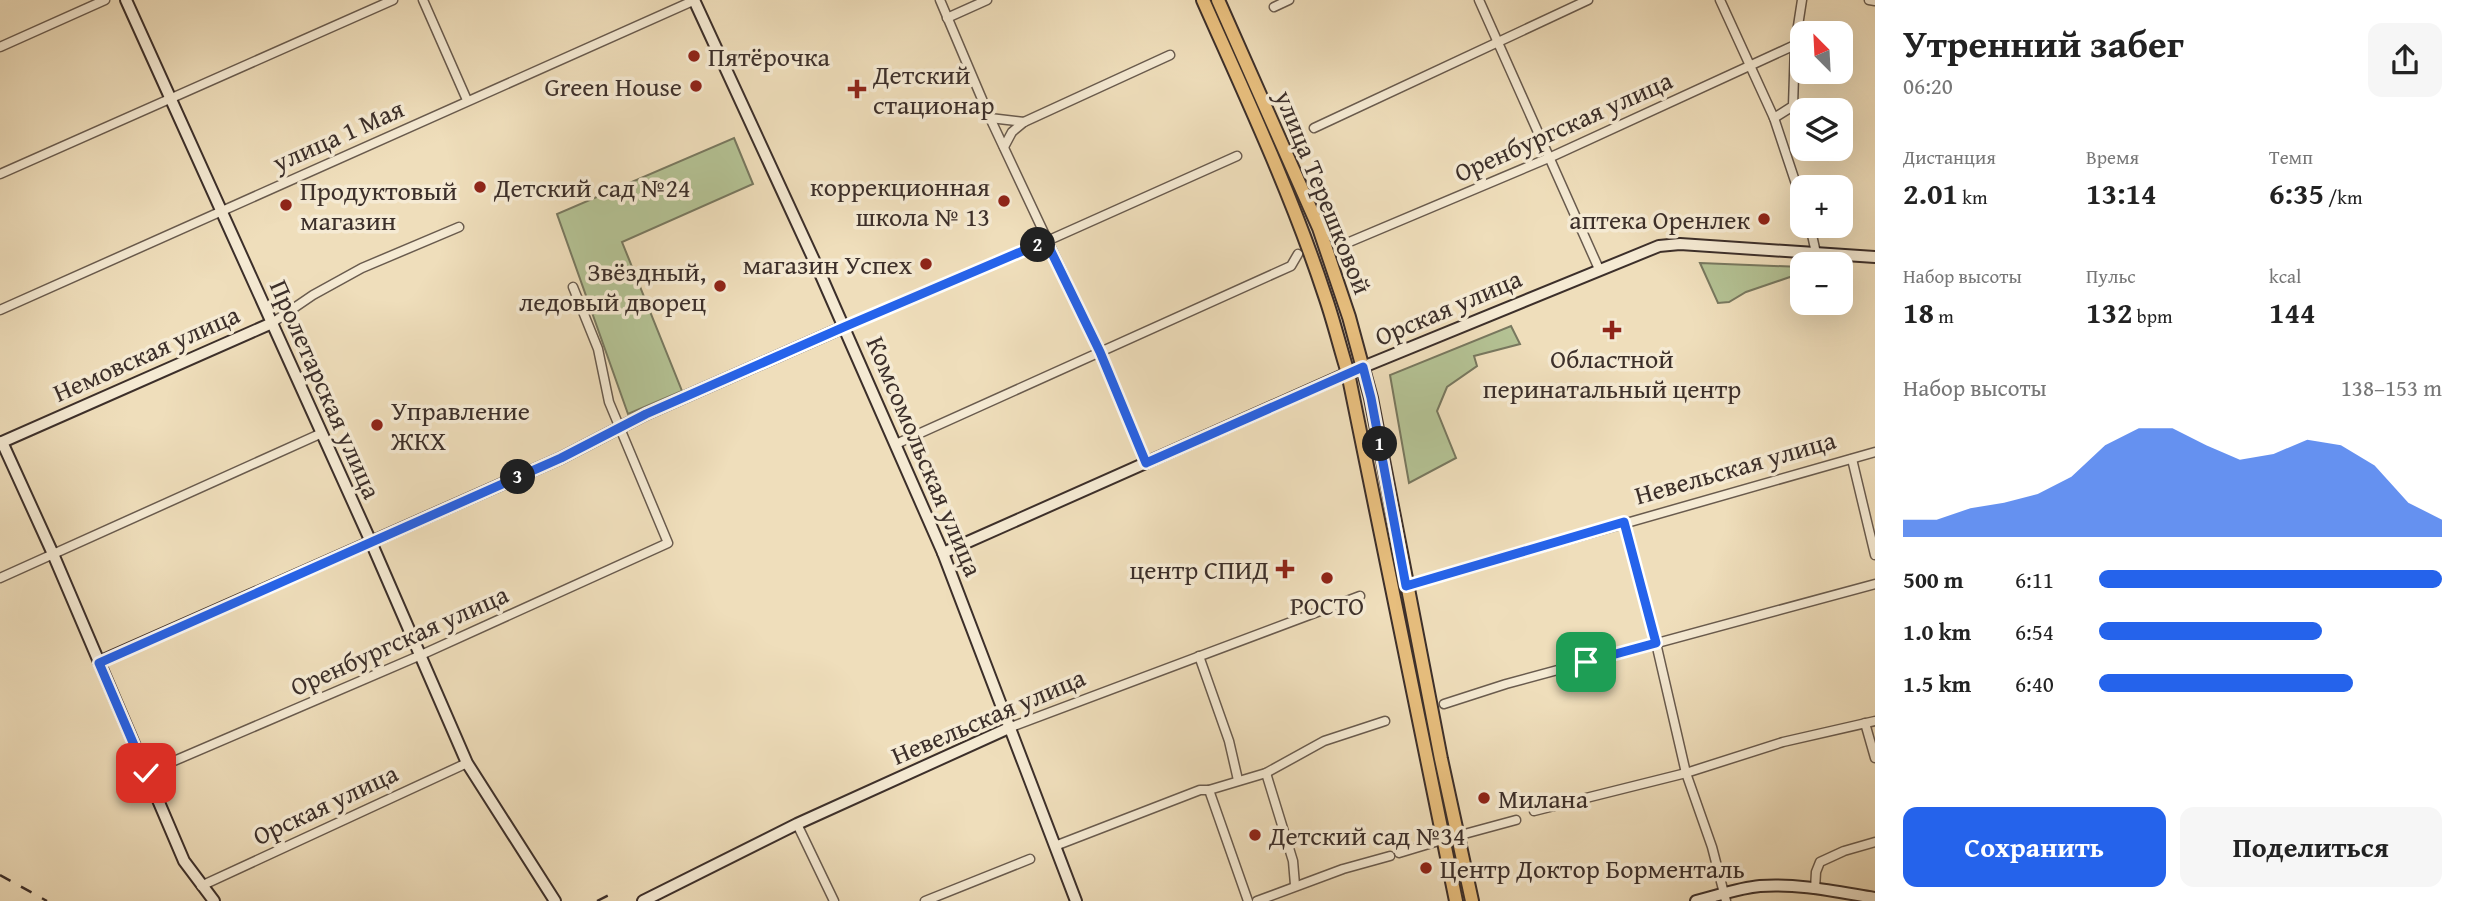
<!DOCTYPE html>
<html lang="ru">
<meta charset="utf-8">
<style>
body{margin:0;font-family:"Gentium Book Plus",serif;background:#f6f6f6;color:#222;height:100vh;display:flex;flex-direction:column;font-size:26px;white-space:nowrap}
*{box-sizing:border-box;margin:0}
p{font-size:23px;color:#767676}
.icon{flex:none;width:38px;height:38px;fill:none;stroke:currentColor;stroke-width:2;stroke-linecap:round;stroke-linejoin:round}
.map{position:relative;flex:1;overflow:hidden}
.side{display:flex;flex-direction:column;background:#fff;width:595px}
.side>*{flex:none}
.needle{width:46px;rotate:336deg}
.fabs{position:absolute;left:1790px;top:21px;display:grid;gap:14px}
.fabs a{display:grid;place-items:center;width:63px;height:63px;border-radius:14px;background:#fff;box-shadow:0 7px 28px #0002;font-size:35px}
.pin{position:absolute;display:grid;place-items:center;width:60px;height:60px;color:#fff;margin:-30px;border-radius:14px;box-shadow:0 4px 10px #0006}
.km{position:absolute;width:35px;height:35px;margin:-18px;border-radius:50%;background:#222;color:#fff;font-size:19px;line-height:35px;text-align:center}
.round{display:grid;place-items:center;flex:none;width:74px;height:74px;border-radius:14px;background:#f6f6f6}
.summary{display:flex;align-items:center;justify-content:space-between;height:119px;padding:0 28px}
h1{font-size:38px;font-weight:600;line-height:52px}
.figures{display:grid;grid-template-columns:repeat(3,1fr);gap:10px;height:119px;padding:7px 28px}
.figures div{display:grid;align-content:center}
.figures b{font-size:30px;font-weight:600}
.figures small{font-size:19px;font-weight:400}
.figures p{font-size:19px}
.chart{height:196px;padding:14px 28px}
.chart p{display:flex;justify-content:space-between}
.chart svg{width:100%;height:126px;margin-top:7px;fill:#2563eb;opacity:.7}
.cta{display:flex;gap:14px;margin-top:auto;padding:14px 28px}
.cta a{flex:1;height:80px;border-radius:14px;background:#2563eb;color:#fff;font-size:28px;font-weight:600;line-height:80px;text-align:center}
.cta a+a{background:#f6f6f6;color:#222}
ul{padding:0 28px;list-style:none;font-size:23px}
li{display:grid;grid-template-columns:112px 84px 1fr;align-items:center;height:52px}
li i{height:18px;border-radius:9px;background:#2563eb}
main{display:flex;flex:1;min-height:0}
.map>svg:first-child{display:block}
.green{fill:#b4c294;stroke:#78785f;stroke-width:2}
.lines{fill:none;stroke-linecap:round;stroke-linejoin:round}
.street-casing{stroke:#695b4e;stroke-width:11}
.secondary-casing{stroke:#3c2f2a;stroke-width:14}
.primary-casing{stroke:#3c2f2a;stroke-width:16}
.street{stroke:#f5ead3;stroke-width:8}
.secondary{stroke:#f5ead3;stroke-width:10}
.primary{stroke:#e8bf7e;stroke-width:12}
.rail{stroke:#3c2f2a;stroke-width:2.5;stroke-dasharray:12 12;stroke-linecap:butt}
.route-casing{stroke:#fff;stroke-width:14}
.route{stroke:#2563eb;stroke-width:9}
.poi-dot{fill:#8f2418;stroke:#f5ead3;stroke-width:2.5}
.labels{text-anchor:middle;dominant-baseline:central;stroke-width:7;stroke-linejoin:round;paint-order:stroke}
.poi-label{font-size:26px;fill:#3c2f2a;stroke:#f5ead3;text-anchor:start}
.street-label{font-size:26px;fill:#3c2f2a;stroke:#f5ead3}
</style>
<main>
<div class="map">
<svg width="1875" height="901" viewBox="0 0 1875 901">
<rect width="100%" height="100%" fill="#efdebb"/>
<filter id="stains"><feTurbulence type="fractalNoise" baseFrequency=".00286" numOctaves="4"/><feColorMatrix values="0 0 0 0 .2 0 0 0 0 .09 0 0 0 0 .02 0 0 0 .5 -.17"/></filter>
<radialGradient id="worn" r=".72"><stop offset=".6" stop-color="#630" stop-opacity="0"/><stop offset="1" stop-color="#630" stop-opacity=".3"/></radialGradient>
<g class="green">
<polygon points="734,138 753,184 622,242 682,391 628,414 557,214"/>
<polygon points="1700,263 1802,267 1802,292 1790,277 1746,292 1729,302 1718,303"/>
<polygon points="1511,326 1520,344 1474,356 1477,366 1447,387 1437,411 1456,458 1409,483 1390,375"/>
</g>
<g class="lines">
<g class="street-casing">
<g id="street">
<polyline points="423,0 467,100"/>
<polyline points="940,0 990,118 1100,352 1146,463"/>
<polyline points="1479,0 1599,269"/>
<polyline points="1720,0 1774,118 1802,202"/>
<polyline points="1869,0 1875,1"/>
<polyline points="1274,7 1289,0"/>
<polyline points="947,18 987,0"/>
<polyline points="0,47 105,0"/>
<polyline points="990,118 1024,122"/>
<polyline points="1774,118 1793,106 1795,45 1802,0"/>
<polyline points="1314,128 1588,0"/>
<polyline points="1004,147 1012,132 1024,122 1170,55"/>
<polyline points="0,174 393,0"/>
<polyline points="1810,226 1816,253"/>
<polyline points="1347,243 1551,157 1795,45"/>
<polyline points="0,310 695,0"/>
<polyline points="272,323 313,295 362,268 459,227"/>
<polyline points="844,327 1047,241 1237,156"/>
<polyline points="896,444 1291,266 1298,254"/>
<polyline points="1852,459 1875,555"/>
<polyline points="1624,522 1656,643 1686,773 1712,847 1726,901"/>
<polyline points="0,578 322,433"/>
<polyline points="1406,586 1875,452"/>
<polyline points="1199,656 1229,741 1238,780"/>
<polyline points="1444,704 1506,684 1875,584"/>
<polyline points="1865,723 1875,758"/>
<polyline points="1011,727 1360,596"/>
<polyline points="146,773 421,655 668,543 609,402 598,349 573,287"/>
<polyline points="1266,773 1293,861 1295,885"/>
<polyline points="1209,790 1248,901"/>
<polyline points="1534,811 1686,773 1783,742 1875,721"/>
<polyline points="797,824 834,901"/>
<polyline points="1457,836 1516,820"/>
<polyline points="1055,846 1200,790 1209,790 1266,773 1324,741 1385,721"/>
<polyline points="1399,853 1442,840"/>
<polyline points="201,886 467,763"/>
<polyline points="1815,889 1816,872 1820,862 1844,851 1875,842"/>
<polyline points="925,901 1030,859"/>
<polyline points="1257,901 1343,869 1390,856"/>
</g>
</g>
<g class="secondary-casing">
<g id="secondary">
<polyline points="126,0 371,542 467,763 555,901"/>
<polyline points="694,0 819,271 943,553 1076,901"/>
<polyline points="1363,367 1659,246 1680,244 1875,257"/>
<polyline points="2,442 53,554 184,861 214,901"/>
<polyline points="0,443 272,323"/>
<polyline points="943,553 1348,373"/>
<polyline points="99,662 561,458 646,414 844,327"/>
<polyline points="643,901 797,824 1011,727"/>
<path d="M1696 901C1717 896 1738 888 1760 886 1798 883 1838 892 1875 898"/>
</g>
</g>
<g class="primary-casing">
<g id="primary">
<path d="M1203 0C1246 97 1292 195 1325 296 1334 322 1340 348 1348 373L1456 901"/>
<polyline points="1218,0 1319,228 1349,317 1371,398 1441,759 1472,901"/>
</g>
</g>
<use href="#street" class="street"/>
<use href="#secondary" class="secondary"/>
<use href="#primary" class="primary"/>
<g class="rail">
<polyline points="0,875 47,901"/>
<polyline points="597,901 613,893"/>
</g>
</g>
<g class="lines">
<g class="route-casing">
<polyline id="route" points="146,773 99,663 561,458 646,414 844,327 1046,241 1100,352 1146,463 1363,367 1371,398 1406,586 1624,522 1656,643 1586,662"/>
</g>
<use href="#route" class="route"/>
</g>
<g class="poi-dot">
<circle cx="694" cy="56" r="7"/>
<circle cx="696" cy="86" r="7"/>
<path d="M853.5 78.5h7v7h7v7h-7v7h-7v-7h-7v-7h7z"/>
<circle cx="480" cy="187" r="7"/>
<circle cx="1004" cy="201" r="7"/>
<circle cx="286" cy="205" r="7"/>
<circle cx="1764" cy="219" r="7"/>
<circle cx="926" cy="264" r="7"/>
<circle cx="720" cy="286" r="7"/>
<path d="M1608.5 319.5h7v7h7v7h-7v7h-7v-7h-7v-7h7z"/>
<circle cx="377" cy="425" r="7"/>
<path d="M1281.5 558.5h7v7h7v7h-7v7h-7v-7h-7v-7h7z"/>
<circle cx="1327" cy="578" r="7"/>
<circle cx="1484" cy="798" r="7"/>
<circle cx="1255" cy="835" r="7"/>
<circle cx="1426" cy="868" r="7"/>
</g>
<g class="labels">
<g class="poi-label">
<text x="708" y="56">Пятёрочка</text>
<text x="873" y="74">Детский<tspan x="873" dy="30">стационар</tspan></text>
<text x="682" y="86" text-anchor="end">Green House</text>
<text x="990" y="186" text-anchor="end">коррекционная<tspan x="990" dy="30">школа № 13</tspan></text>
<text x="494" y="187">Детский сад №24</text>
<text x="300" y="190">Продуктовый<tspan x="300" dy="30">магазин</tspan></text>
<text x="1750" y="219" text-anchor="end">аптека Оренлек</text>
<text x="912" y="264" text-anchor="end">магазин Успех</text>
<text x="706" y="271" text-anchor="end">Звёздный,<tspan x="706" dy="30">ледовый дворец</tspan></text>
<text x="1612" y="358" text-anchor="middle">Областной<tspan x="1612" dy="30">перинатальный центр</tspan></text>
<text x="391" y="410">Управление<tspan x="391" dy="30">ЖКХ</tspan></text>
<text x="1269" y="569" text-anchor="end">центр СПИД</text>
<text x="1327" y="605" text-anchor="middle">РОСТО</text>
<text x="1498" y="798">Милана</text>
<text x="1269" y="835">Детский сад №34</text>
<text x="1440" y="868">Центр Доктор Борменталь</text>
</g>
<g class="street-label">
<text transform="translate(1563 126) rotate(-24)">Оренбургская улица</text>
<text transform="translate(338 135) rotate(-24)">улица 1 Мая</text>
<text transform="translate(1324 192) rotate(68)">улица Терешковой</text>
<text transform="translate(1448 307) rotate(-23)">Орская улица</text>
<text transform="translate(146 353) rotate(-24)">Немовская улица</text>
<text transform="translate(326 389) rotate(66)">Пролетарская улица</text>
<text transform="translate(925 456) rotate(67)">Комсомольская улица</text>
<text transform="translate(1735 467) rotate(-16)">Невельская улица</text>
<text transform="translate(399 640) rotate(-24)">Оренбургская улица</text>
<text transform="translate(988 716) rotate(-23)">Невельская улица</text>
<text transform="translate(325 804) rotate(-25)">Орская улица</text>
</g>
</g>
<rect width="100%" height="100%" filter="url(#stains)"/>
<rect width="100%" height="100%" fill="url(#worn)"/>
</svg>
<div class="fabs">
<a><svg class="needle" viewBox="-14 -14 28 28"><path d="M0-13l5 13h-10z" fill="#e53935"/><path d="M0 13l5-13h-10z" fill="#767676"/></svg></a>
<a><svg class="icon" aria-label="layers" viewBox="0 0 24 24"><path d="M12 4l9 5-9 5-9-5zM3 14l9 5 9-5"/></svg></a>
<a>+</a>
<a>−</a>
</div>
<div class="pin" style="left:1586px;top:662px;background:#1e9e55"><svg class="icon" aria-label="arrive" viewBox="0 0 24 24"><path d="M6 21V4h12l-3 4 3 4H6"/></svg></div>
<div class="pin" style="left:146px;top:773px;background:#d93025"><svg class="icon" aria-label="check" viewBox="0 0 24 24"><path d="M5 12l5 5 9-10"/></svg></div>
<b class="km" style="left:1380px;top:444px">1</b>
<b class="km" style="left:1038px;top:245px">2</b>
<b class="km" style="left:518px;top:477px">3</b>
</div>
<section class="side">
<div class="summary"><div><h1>Утренний забег</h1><p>06:20</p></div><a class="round"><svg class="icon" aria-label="share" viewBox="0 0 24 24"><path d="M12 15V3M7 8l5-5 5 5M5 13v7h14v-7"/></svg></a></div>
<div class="figures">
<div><p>Дистанция</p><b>2.01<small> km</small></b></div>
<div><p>Время</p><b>13:14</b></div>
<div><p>Темп</p><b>6:35<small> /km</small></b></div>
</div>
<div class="figures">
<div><p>Набор высоты</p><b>18<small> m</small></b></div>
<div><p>Пульс</p><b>132<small> bpm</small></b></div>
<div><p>kcal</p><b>144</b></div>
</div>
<div class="chart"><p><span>Набор высоты</span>138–153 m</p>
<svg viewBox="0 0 160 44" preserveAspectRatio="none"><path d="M0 44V38L10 38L20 34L30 32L40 29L50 23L60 12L70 6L80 6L90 12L100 17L110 15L120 10L130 12L140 19L150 32L160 38V44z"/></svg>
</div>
<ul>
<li><b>500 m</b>6:11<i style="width:100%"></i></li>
<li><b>1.0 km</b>6:54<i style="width:65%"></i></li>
<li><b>1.5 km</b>6:40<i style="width:74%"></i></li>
</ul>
<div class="cta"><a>Сохранить</a><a>Поделиться</a></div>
</section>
</main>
